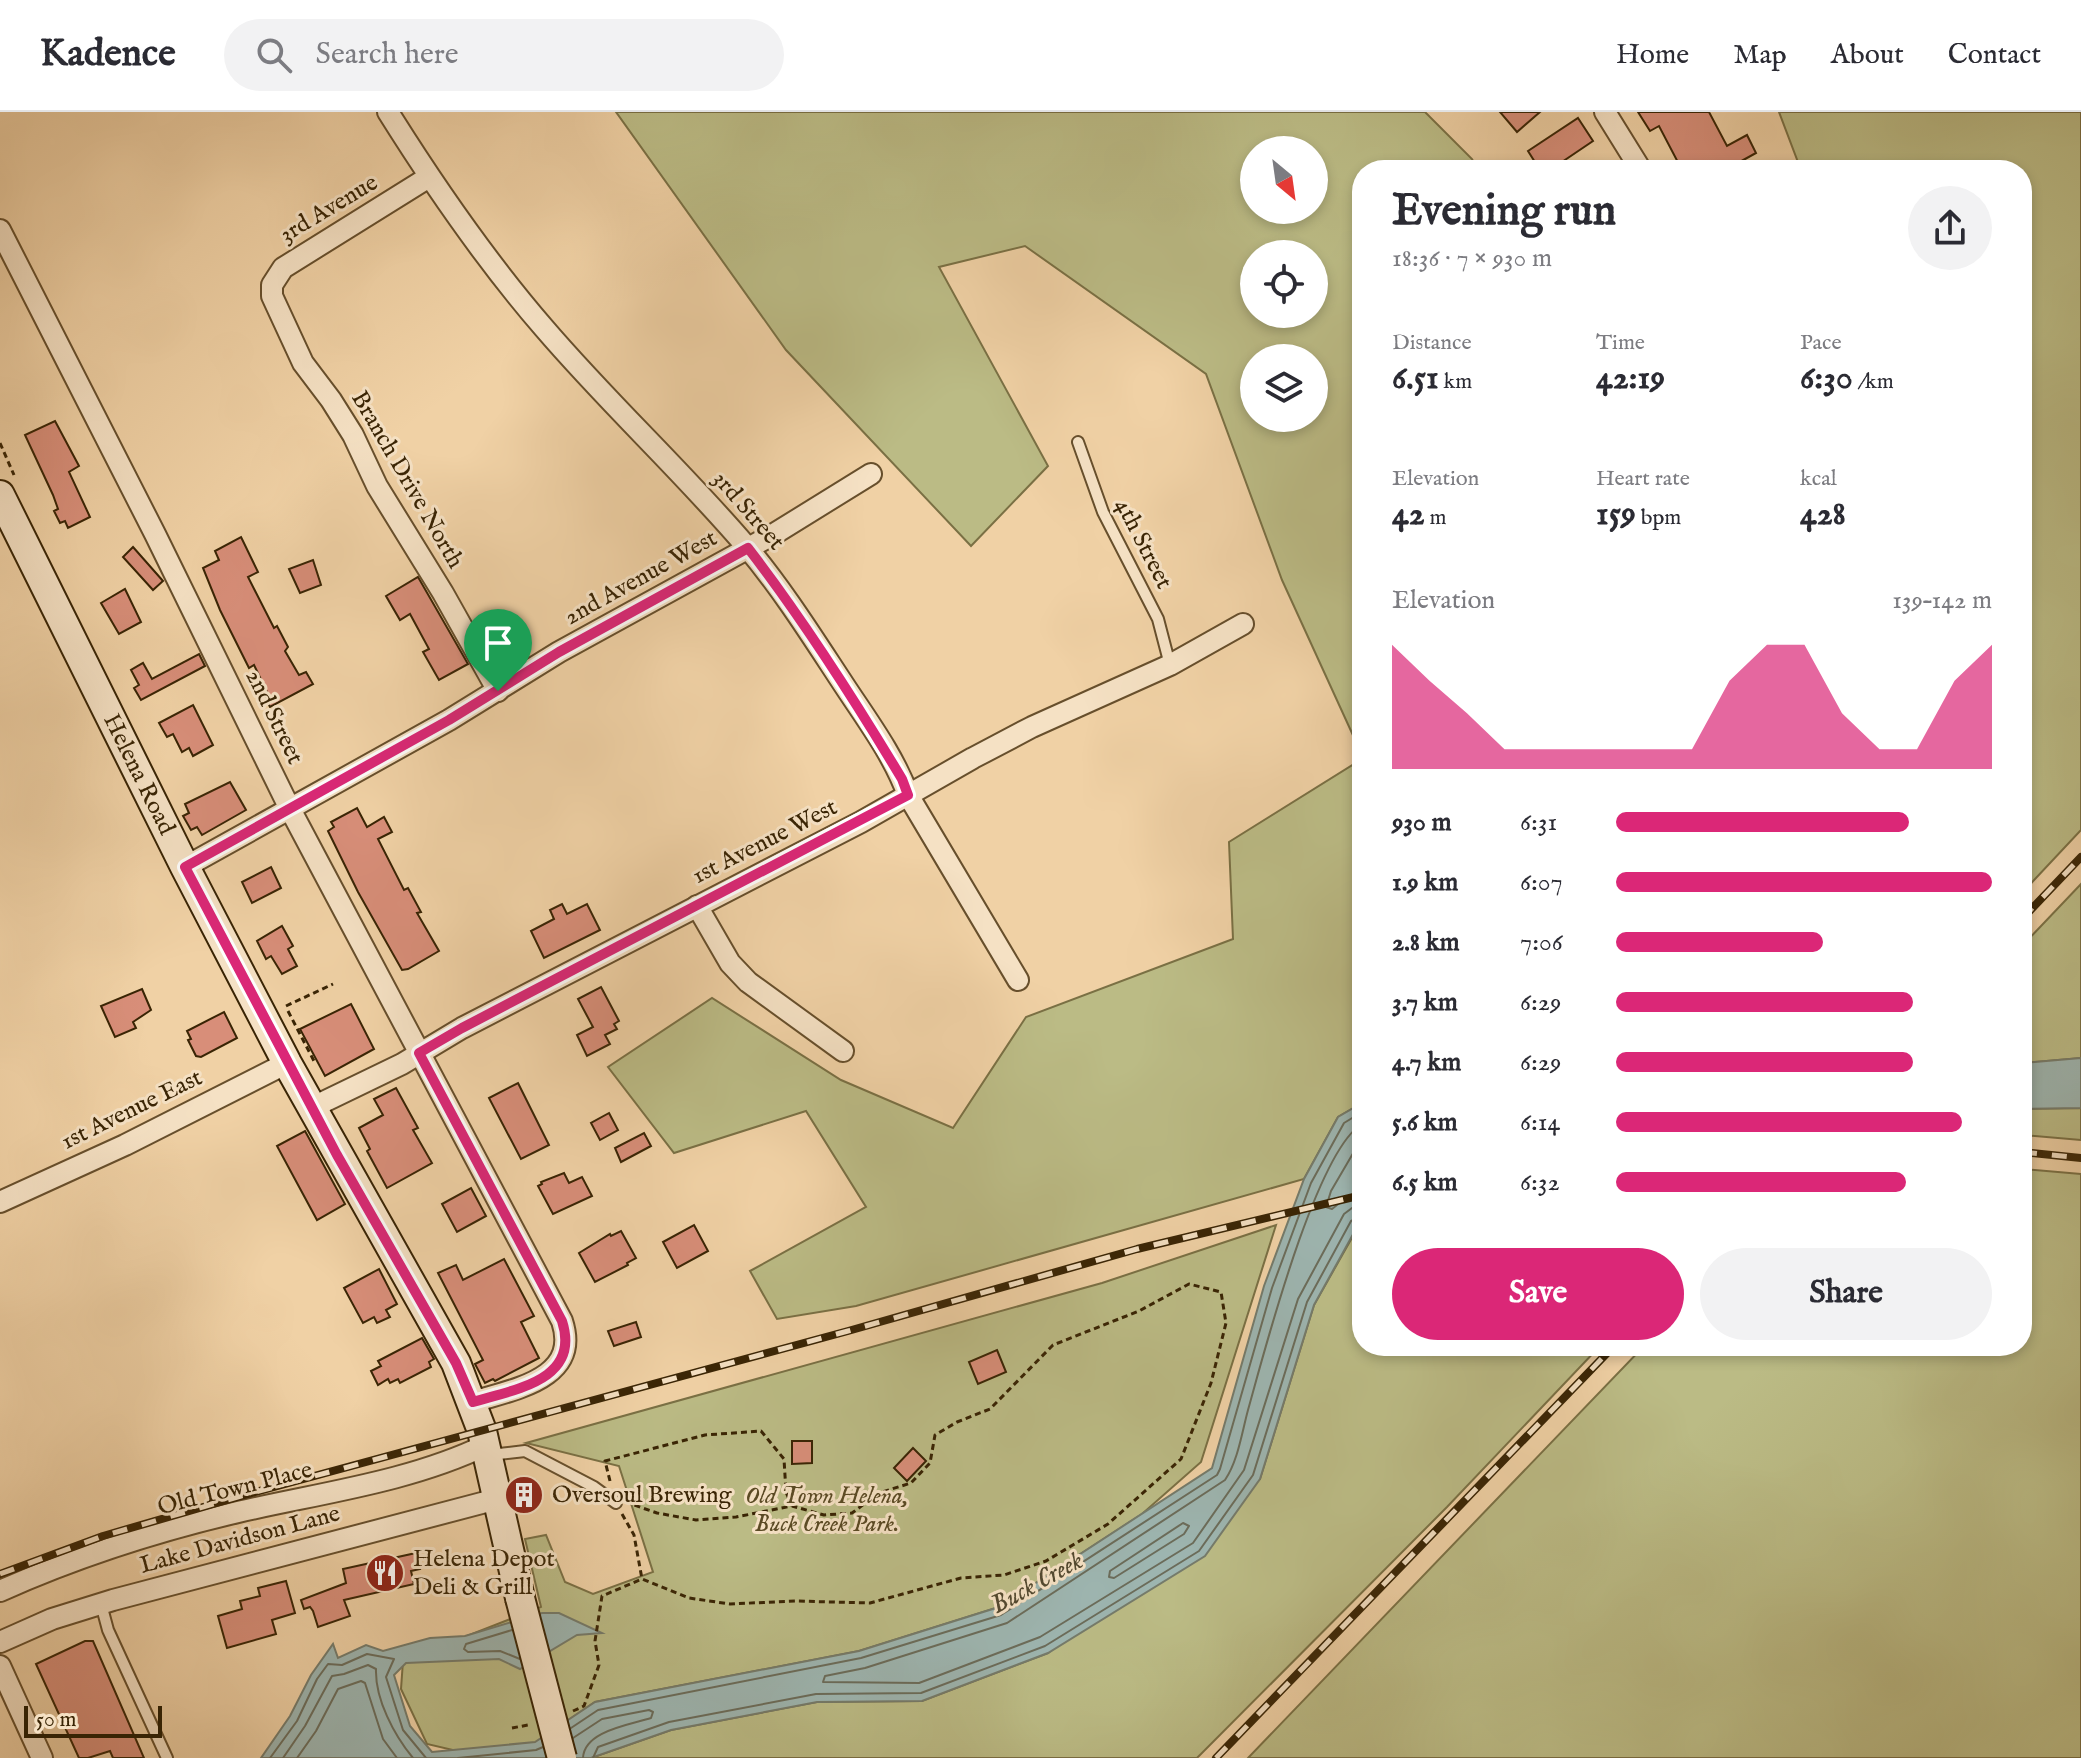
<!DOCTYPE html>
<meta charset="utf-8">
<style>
body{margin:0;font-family:"IM FELL English",serif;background:#f2f2f3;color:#2b2b33;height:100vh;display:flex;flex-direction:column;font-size:30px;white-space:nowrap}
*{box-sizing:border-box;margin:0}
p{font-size:26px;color:#7c7c81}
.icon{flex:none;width:44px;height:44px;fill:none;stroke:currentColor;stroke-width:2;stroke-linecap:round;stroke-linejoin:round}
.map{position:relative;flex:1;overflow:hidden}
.side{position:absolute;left:1352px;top:48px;width:680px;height:1196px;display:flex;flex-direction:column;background:#fff;border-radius:32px;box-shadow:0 4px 12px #0003}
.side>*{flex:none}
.needle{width:52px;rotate:151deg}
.controls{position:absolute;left:1240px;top:24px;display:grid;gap:16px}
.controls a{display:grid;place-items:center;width:88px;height:88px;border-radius:50%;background:#fff;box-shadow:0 4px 12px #0003;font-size:40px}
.scale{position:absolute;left:24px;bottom:20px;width:138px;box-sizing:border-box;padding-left:8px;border:4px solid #392404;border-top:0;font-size:22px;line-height:28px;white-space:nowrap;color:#392404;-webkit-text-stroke:6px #f5e1c4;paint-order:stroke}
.pin{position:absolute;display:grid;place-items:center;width:68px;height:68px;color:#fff;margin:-82px -34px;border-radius:50% 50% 50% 0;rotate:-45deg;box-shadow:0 0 8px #0007}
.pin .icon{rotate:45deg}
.round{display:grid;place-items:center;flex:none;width:84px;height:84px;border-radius:42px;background:#f2f2f3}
.headline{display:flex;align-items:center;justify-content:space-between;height:136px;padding:0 40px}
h1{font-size:44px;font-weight:800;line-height:60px}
.figures{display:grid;grid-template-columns:repeat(3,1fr);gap:12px;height:136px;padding:8px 40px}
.figures div{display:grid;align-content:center}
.figures b{font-size:34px;font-weight:800}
.figures small{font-size:22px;font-weight:400}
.figures p{font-size:22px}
.chart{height:224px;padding:16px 40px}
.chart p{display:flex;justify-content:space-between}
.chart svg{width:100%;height:144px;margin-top:8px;fill:#db2777;opacity:.7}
.button{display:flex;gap:16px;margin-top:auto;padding:16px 40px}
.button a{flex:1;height:92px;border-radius:48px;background:#db2777;color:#fff;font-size:32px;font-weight:800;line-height:92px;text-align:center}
.button a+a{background:#f2f2f3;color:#2b2b33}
ul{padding:0 40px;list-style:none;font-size:26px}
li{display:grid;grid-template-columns:128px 96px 1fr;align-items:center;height:60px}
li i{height:20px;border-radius:10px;background:#db2777}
header{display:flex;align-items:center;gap:48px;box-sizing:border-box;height:112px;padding:0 40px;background:#fff;border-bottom:2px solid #e1e1e2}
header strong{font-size:38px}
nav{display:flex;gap:44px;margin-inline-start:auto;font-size:28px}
.search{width:560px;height:72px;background:#f2f2f3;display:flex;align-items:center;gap:20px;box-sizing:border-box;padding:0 28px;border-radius:44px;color:#7c7c81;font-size:30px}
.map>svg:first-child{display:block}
.green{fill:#bbbb85;stroke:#7a7044;stroke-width:2;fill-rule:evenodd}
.water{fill:#9db5b0;stroke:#757b6b;stroke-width:2}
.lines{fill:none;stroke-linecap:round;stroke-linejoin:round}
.shore{stroke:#6b6c5a;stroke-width:2}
.building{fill:#d88e79;stroke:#392404;stroke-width:2}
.lane-casing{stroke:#674f2c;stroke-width:14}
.street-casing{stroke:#674f2c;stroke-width:24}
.secondary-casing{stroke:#392404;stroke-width:32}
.path{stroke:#392404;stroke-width:3;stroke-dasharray:6 4;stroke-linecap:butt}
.lane{stroke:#f5e1c4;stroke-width:10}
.street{stroke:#f5e1c4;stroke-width:20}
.secondary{stroke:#f5e1c4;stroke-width:28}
.rail-casing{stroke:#392404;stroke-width:8}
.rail{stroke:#f5e1c4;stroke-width:5;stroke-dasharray:15;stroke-linecap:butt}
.secondary-bridge-casing{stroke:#392404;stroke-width:32;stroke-linecap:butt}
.secondary-bridge{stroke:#f5e1c4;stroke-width:28}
.route-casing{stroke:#fff;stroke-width:16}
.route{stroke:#db2777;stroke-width:10}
.labels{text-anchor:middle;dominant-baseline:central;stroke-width:6;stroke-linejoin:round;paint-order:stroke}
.street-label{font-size:24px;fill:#392404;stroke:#f5e1c4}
.poi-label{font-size:24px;fill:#392404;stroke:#f5e1c4;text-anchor:start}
.park-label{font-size:24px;font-style:italic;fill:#5a4a24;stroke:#f5e1c4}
.water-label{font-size:26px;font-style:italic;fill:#52482f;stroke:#f5e1c4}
</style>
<header>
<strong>Kadence</strong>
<div class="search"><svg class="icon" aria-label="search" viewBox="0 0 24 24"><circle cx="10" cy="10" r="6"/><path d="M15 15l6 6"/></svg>Search here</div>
<nav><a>Home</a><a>Map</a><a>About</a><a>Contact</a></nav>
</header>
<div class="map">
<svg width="2081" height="1646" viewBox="0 0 2081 1646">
<rect width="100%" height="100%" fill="#f0d1a5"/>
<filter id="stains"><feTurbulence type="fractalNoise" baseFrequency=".0025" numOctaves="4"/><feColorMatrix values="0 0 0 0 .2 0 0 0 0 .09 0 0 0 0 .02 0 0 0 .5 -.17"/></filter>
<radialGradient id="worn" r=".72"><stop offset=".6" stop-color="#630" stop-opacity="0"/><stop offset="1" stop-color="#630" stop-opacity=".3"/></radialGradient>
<g class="green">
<path d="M616 0H1425L1472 47 1478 58H1362V643L1282 468 1206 262 1025 134 939 155 1048 354 971 434 786 238ZM1254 38H1314V98H1254ZM1254 142H1314V202H1254ZM1314 246V306H1254V246Z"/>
<polygon points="1779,0 2081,0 2081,718 2022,781 2022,58 1801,58"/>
<polygon points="1362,647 1362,991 1338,1005 1304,1067 856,1194 777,1207 750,1159 866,1095 806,999 674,1041 608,955 712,886 841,968 953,1016 1026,905 1233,827 1229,730"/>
<polygon points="2081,772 2081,946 2022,951 2022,834"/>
<polygon points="2081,996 2081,1028 2022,1023 2022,997"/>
<polygon points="2022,1057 2081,1062 2081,1646 1248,1646 1644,1234 2022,1234"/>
<polygon points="1362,1108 1362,1234 1600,1234 1447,1395 1197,1646 591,1646 671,1618 817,1590 922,1589 1048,1541 1260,1367 1314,1193"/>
<polygon points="1276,1113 1201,1350 1142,1402 999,1495 859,1539 595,1590 535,1631 457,1639 427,1632 401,1577 403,1549 541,1495 525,1427 546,1423 565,1470 593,1482 653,1460 619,1354 526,1331 1102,1171"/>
</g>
<g class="water">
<polygon points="2081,946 2081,996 2022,997 2022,951"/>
<polygon points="1362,991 1362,1106 1314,1193 1260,1367 1205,1444 1048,1541 922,1589 817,1590 671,1618 591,1646 261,1646 290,1604 311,1563 333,1532 338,1546 366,1533 383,1539 430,1526 465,1524 542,1501 559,1501 602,1521 577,1523 520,1557 499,1547 406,1551 394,1563 410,1614 432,1640 535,1630 595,1590 859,1539 999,1495 1212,1356 1264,1174 1304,1067 1338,1005"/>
</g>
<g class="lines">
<g class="shore">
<path d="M1362 1012C1316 1039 1264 1241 1248 1298 1242 1320 1238 1349 1225 1368L1007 1511 865 1556 825 1564 823 1570 919 1571 1040 1525 1193 1431 1244 1358 1298 1187 1344 1102 1352 1096 1362 1094"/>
<polyline points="1362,1026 1331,1079 1326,1095 1332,1097 1347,1085 1362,1082"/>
<polygon points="1183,1411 1189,1414 1184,1422 1114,1466 1109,1465 1110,1459"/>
<polyline points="512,1518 466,1532 464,1537 468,1540 500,1539 520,1547"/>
<polyline points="571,1616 598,1598 861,1546 1001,1503 1217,1363 1220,1357 1272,1176 1311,1071 1344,1011 1362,1000"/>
<path d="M573 1626 602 1607 649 1598 653 1600 651 1606C629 1613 584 1619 583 1646"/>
<polyline points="270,1646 297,1609 317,1567 328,1552 342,1553 367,1542 394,1547 386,1565 403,1618 426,1646"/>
<path d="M283 1646 305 1614 332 1564 344 1562 368 1553 376 1557C375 1587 394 1623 413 1646"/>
<polyline points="297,1646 316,1619 338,1577 361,1569 365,1571 383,1627 397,1646"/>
<polyline points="458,1646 536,1638 543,1635"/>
<polyline points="593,1646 598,1635 669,1610 816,1582 921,1581 1045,1534 1199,1439 1253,1363 1307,1190 1351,1109 1362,1104"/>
</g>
</g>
<g class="building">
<polygon points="1500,0 1540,0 1517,20"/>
<polygon points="1638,0 1709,0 1727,34 1747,23 1756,41 1736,52 1739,58 1682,58 1659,14 1650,19"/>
<polygon points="1578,6 1593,29 1550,58 1540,58 1528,39"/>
<polygon points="55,309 79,354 69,360 90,405 68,416 65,409 60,411 54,399 58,397 53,383 25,323"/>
<polygon points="241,425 258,460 248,465 274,516 277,514 288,535 285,539 299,563 306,560 313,572 270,595 263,582 267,580 254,553 249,556 220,498 203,456 219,448 215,439"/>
<polygon points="133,435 163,469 153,478 123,445"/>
<polygon points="313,448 321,473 300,481 289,457"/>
<polygon points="418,465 468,552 439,568 423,540 429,537 410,502 400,508 386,484"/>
<polygon points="125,477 141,510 119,522 101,491"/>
<polygon points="199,542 205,554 141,588 134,576 139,573 131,558 143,551 152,567"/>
<polygon points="193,593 213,633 193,644 189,636 182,640 173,622 167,625 159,611"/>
<polygon points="230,670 246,698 202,723 197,715 191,718 183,704 189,701 185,692"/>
<polygon points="357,696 367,715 384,705 392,720 378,727 404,778 408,776 421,800 417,801 439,839 408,857 402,858 358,780 328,719 334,715 331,710"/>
<polygon points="271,755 281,776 252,791 242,770"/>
<polygon points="562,792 567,802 587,792 600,818 544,846 531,819 554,807 550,798"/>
<polygon points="282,814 293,834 288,837 297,854 282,862 271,844 266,847 257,829"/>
<polygon points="601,875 619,909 614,912 617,917 605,923 610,932 587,944 577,923 593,915 578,887"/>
<polygon points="142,877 151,898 133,910 136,916 115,925 101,894"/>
<polygon points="351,892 374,937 325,964 300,917"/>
<polygon points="224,900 237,926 201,945 196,944 188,928 191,927 187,919"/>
<polygon points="518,971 549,1033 521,1047 489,986"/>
<polygon points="396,976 418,1016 413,1018 432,1051 387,1076 367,1039 370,1037 359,1016 383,1003 374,987"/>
<polygon points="609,1001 618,1018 600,1028 591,1011"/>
<polygon points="305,1019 345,1092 317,1108 277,1034"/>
<polygon points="644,1021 651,1034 621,1050 615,1036"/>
<polygon points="564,1061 569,1071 582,1065 592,1084 553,1102 538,1074 542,1072 541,1070"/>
<polygon points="471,1076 486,1104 457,1120 442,1092"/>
<polygon points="694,1113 708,1139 677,1156 663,1130"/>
<polygon points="621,1119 636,1146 627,1151 628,1153 595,1170 579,1141 610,1122 611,1124"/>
<polygon points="504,1147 534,1204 521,1210 539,1246 495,1269 493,1267 485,1271 475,1252 483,1248 438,1161 456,1153 463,1168"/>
<polygon points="379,1157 397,1192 386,1198 390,1205 377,1211 374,1205 363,1211 344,1176"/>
<polygon points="636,1210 641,1225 614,1234 608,1219"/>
<polygon points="422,1226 434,1247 429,1250 431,1255 400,1271 398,1267 390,1271 388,1267 378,1273 371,1259 381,1254 378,1249"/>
<polygon points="997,1238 1006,1260 978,1272 969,1250"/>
<polygon points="792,1329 812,1329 812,1351 792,1352"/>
<polygon points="913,1336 926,1349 907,1369 894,1356"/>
<polygon points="536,1369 541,1389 517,1395 512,1375"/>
<polygon points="416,1441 420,1457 411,1459 414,1472 344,1488 350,1504 318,1515 313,1499 310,1495 304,1497 301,1488 346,1471 343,1457"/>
<polygon points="286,1469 295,1501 272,1508 276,1522 227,1536 218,1504 242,1497 240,1489 260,1484 258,1476"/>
<polygon points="85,1529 93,1529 144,1646 113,1646 110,1639 88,1646 79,1646 36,1552"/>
</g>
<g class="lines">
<g class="lane-casing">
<g id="lane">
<polyline points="1078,330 1103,400 1158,507 1170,553"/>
<polyline points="490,1343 525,1339 594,1375 616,1391"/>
<polyline points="101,1492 108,1518 167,1646"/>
</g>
</g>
<g class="street-casing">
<g id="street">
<path d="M388 0C435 75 486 149 544 216 609 292 682 359 746 434 783 478 813 526 844 573 867 608 894 644 908 683L1018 868"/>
<polyline points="1605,0 1641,58"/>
<polyline points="429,65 283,156 272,173 272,184 303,251 331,288 353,323 377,374 443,481 498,579"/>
<path d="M0 118 155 422 290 697 562 1209C581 1267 514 1277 473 1290"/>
<polyline points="185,755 449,608 559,540 774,422 871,362"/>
<polyline points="697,794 730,851 748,870 843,939"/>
<polyline points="311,996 402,952 462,916 861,710 973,646 1032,615 1170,553 1243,512"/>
<polyline points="0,1090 125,1033 287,951"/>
<path d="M0 1479C76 1445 157 1419 238 1400 320 1381 409 1370 486 1333"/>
<polyline points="0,1530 52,1507 113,1488 497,1387"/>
<polyline points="0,1554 42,1646"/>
</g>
</g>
<g class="secondary-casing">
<g id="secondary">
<path id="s1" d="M0 383 185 755 287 951 456 1251 482 1319 520 1486"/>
</g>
</g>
<g class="path">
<polyline points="0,331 14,363"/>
<polyline points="286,894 333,872"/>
<polyline points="288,899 314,949"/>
<polyline points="610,1369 605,1349 705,1323 761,1319 784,1347 786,1380 792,1394"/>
<polyline points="622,1402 634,1423 642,1467 689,1486 730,1492 795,1489 870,1491 961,1466 1004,1463 1046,1449 1108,1412 1181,1347 1211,1271 1226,1211 1221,1180 1189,1172 1139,1199 1053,1233 990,1297 957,1310 935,1323 930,1351 911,1371 879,1381 852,1401 824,1403 792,1394 736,1405 696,1408 657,1401 631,1392"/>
<polyline points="573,1599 584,1594 599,1553 595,1529 602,1484 642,1467"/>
<polyline points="512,1616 528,1613"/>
</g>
<use href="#lane" class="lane"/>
<use href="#street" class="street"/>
<use href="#secondary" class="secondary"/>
<g class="rail-casing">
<g id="rail">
<polyline points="2022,807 2081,745"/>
<polyline points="2022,1040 2081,1046"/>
<polyline points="0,1462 103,1424 241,1384 848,1219 1137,1137 1362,1083"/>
<polyline points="1216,1646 1614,1234"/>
</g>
</g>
<use href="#rail" class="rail"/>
<g class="secondary-bridge-casing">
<polyline id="secondary-bridge" points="520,1486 562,1646"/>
</g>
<use href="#secondary-bridge" class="secondary-bridge"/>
</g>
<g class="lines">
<g class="route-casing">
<path id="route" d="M748 436C805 510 854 587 902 667L908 683 462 916 419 941 562 1209C581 1268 516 1277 473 1290L456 1251 337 1043 185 755 449 608 559 540Z"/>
</g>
<use href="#route" class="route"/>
</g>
<defs>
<g id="building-disc" transform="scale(2)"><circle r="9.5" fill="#8f2418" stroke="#f5e1c4"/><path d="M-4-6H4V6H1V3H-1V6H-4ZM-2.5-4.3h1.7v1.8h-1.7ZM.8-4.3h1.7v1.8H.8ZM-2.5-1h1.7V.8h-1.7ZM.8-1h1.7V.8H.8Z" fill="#fff"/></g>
<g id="restaurant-disc" transform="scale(2)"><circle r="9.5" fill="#8f2418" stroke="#f5e1c4"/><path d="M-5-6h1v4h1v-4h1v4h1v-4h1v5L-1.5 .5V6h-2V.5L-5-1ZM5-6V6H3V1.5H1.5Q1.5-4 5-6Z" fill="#fff"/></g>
</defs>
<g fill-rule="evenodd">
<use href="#building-disc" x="524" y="1383"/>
<use href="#restaurant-disc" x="385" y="1461"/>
</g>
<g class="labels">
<g class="street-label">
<text transform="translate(329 97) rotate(-31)">3rd Avenue</text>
<text transform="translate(407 368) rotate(60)">Branch Drive North</text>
<text transform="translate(748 399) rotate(49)">3rd Street</text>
<text transform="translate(1143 432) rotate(63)">4th Street</text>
<text transform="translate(641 466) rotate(-29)">2nd Avenue West</text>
<text transform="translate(274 605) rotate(64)">2nd Street</text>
<text stroke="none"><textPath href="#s1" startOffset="312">Helena Road</textPath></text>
<text transform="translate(765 730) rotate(-27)">1st Avenue West</text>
<text transform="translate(132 998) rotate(-26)">1st Avenue East</text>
<text transform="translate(235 1377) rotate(-14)">Old Town Place</text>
<text transform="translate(240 1428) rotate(-15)">Lake Davidson Lane</text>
</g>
<g class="poi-label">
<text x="552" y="1383">Oversoul Brewing</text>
<text x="413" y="1447">Helena Depot<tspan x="413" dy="28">Deli &amp; Grill</tspan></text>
</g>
<g class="park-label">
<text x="827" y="1384">Old Town Helena,<tspan x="827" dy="28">Buck Creek Park.</tspan></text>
</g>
<g class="water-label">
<text transform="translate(1037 1471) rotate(-29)">Buck Creek</text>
</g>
</g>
<rect width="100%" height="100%" filter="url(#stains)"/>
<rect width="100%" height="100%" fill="url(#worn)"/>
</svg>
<div class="controls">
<a><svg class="needle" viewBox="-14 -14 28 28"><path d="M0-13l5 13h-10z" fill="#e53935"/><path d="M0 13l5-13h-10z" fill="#7c7c81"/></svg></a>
<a><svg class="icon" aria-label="locate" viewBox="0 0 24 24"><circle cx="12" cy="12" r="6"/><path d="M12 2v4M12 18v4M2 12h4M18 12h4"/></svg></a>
<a><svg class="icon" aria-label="layers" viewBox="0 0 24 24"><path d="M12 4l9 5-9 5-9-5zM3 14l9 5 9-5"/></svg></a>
</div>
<div class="scale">50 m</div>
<div class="pin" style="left:498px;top:579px;background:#1e9e55"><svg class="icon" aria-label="arrive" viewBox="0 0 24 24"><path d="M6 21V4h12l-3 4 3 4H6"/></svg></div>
<section class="side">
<div class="headline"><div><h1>Evening run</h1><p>18:36 · 7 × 930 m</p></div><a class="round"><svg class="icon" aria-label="share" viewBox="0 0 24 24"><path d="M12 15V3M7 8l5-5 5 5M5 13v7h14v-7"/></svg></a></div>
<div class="figures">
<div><p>Distance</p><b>6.51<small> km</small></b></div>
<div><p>Time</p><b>42:19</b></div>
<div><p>Pace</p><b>6:30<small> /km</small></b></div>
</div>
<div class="figures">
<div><p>Elevation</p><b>42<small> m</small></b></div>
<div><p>Heart rate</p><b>159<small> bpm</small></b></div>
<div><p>kcal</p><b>428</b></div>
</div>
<div class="chart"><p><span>Elevation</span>139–142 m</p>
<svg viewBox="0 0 160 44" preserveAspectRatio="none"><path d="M0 44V6L10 17L20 27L30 38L40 38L50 38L60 38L70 38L80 38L90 17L100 6L110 6L120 27L130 38L140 38L150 17L160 6V44z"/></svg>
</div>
<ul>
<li><b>930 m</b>6:31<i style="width:78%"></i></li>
<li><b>1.9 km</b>6:07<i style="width:100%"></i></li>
<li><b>2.8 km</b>7:06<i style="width:55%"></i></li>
<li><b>3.7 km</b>6:29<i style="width:79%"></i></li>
<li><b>4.7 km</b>6:29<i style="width:79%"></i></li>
<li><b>5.6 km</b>6:14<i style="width:92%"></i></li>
<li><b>6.5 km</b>6:32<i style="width:77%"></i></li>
</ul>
<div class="button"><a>Save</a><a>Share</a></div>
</section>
</div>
